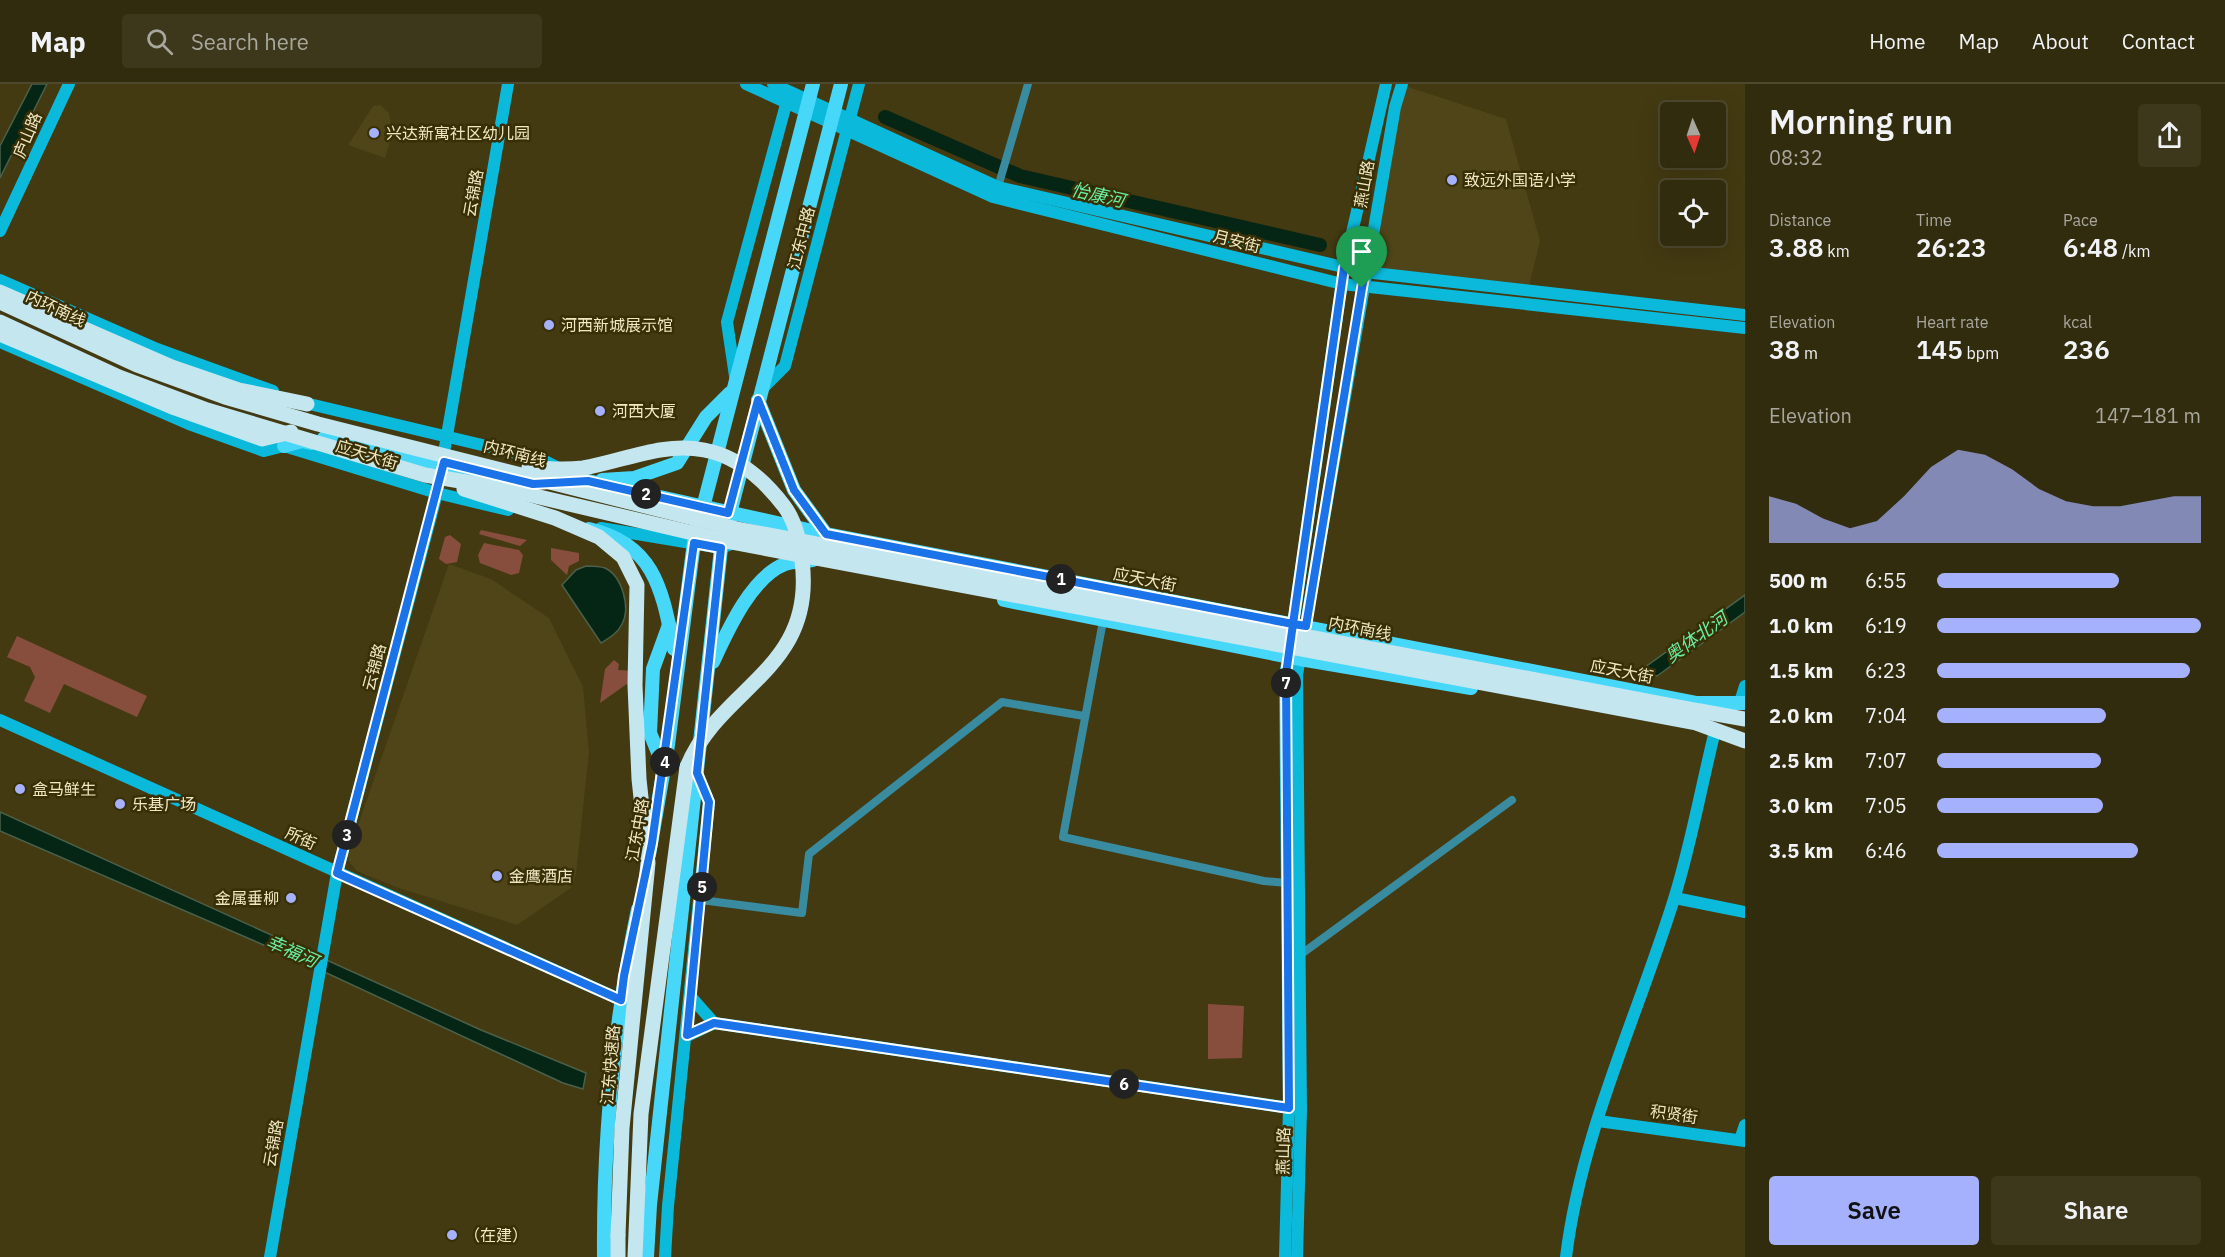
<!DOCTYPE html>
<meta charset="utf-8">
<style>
body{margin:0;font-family:"IBM Plex Sans","Noto Sans SC",sans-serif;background:#3d381c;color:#f1f3f6;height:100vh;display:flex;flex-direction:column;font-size:22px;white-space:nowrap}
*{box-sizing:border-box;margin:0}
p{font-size:20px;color:#a8a79e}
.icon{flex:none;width:33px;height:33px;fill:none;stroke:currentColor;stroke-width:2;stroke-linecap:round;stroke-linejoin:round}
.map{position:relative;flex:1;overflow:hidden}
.side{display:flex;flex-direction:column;background:#322c0e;width:480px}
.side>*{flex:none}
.needle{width:39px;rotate:177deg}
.controls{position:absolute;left:1660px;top:18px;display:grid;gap:12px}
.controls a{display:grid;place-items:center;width:66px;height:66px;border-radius:6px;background:#322c0e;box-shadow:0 6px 24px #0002,0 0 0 2px #4d482e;font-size:30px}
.pin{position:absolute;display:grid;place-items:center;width:51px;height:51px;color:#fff;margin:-62px -26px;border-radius:50% 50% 50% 0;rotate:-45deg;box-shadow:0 0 6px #0007}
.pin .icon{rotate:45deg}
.km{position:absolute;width:30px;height:30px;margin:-15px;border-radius:50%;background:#222;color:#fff;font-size:16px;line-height:30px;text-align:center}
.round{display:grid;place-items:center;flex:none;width:63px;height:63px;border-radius:6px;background:#3d381c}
.head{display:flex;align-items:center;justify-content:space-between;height:102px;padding:0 24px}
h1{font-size:33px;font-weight:600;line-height:45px}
.metrics{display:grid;grid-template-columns:repeat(3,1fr);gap:9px;height:102px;padding:6px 24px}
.metrics div{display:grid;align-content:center}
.metrics b{font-size:26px;font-weight:600}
.metrics small{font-size:16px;font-weight:400}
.metrics p{font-size:16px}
.chart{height:168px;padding:12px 24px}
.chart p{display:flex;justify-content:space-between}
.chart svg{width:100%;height:108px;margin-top:6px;fill:#a5b1fc;opacity:.7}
.primary-button{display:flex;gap:12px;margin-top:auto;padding:12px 24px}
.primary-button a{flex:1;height:69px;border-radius:6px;background:#a5b1fc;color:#111;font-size:24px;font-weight:600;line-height:69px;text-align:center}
.primary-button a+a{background:#3d381c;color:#f1f3f6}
ul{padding:0 24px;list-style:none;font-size:20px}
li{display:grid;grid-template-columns:96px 72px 1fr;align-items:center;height:45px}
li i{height:15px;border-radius:8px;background:#a5b1fc}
header{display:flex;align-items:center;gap:36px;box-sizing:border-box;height:84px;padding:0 30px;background:#322c0e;border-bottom:2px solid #4d482e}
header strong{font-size:28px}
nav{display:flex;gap:33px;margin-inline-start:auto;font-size:21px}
.search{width:420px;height:54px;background:#3d381c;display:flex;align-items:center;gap:15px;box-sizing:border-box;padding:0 21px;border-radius:6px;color:#a8a79e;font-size:22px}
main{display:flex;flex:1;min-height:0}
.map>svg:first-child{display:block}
.built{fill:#4f4518}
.green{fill:#874e3e}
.water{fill:#052615;stroke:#4c6049;stroke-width:1.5}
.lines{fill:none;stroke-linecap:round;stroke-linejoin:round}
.river{stroke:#052615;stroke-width:14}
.street{stroke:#398ca0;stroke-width:8}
.secondary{stroke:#0bb9da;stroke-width:12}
.primary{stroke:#47d8f9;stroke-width:14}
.highway{stroke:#c4e6ef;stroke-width:15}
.highway-bridge{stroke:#c4e6ef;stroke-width:15}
.route-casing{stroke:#fff;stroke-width:12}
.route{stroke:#1a73e8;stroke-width:8}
.poi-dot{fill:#a5b1fc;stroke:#382f06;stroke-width:2}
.labels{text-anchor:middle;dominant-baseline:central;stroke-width:5;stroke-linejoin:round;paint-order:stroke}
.poi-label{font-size:16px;fill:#f0e7c3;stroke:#382f06;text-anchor:start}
.street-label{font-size:16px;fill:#f0e7c3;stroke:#382f06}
.water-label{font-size:18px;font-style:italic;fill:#69eea4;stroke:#382f06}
</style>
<header>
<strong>Map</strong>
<div class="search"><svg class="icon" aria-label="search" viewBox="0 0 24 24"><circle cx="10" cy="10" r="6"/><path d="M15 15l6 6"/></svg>Search here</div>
<nav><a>Home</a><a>Map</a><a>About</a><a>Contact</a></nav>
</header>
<main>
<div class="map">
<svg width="1745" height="1173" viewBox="0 0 1745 1173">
<rect width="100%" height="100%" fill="#433a12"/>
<g class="built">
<polygon points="1402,1 1506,35 1540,157 1528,206 1365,188"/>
<polygon points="380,21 389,29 391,42 391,55 385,74 348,61 373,22"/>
<polygon points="449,480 491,495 549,534 583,603 589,668 576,789 571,804 517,841 396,803 357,787 349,778 348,770"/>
</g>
<g class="green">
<polygon points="481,446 527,456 520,462 479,450"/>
<polygon points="450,451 461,460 457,478 446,480 439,475 445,453"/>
<polygon points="484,459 519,466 523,471 519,489 511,491 480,479 478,471"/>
<polygon points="551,464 579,469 579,477 569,482 567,491 551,476"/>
<polygon points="17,552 147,612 137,633 64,600 50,629 24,617 35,593 30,583 7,573"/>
<polygon points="614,576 619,580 618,586 636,587 638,592 600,619 605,585"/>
<polygon points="1208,920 1244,922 1242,974 1208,975"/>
</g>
<g class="water">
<polygon points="32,0 47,0 0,94 0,62"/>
<path d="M586 482C592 482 599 482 605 484 622 492 631 524 622 540 618 549 609 554 601 559L562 501 576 486Z"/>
<polygon points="1745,511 1745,528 1657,592 1650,591 1644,584"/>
<polygon points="0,728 481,946 586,989 583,1005 563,999 303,878 0,747"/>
</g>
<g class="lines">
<polyline class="river" points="885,33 1020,92 1320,161"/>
<g class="street">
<polyline points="998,103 1028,0"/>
<polyline points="1103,537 1063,753 1264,797 1287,799"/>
<polyline points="701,816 802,829 809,770 1002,618 1084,632"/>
<polyline points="1300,871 1512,716"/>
</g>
<g class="secondary">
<polyline points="746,0 993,113 1342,200 1745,244"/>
<polyline points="773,0 998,103 1365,188 1745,231"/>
<polyline points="0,147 69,0"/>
<polyline points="0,196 157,265 273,307"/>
<polyline points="0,258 189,340 264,367 284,362 437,409 508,426"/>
<polyline points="735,292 727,238 788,13"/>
<polyline points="761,306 785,282 859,0"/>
<polyline points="301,318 541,375 559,384"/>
<polyline points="601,444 721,464 729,461"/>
<polyline points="1292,548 1344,184 1386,0"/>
<polyline points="1740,618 1745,602"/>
<polyline points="0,636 621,916"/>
<polyline points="1675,814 1745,828"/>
<polyline points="691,913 714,939"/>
<polyline points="687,952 714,939 1297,1025"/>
<polyline points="1598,1037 1745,1057"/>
<polyline points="1740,1056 1745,1041"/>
<polyline points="270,1173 337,789 437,409 508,0"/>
<polyline points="665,1173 668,1122 709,718 697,689"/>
<polyline points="1285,1173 1289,1024 1285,590 1290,566"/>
<polyline points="1297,1173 1301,1026 1297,591 1395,23 1402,0"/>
<path d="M1566 1173C1581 1049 1637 934 1674 815 1691 761 1701 703 1715 647"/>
</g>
<g class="primary">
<polyline points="758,316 794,406 826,450"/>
<polyline points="324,354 477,393"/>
<polyline points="284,362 302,357 311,359"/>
<polyline points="602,396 634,394 677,379 706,333 730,309"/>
<polyline points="560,398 588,397 826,450 1697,619 1745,619"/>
<path d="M589 445C655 460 662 506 674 565"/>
<polyline points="1004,516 1300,575 1471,604"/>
<path d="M713 578C727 548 751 493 785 480 792 477 804 478 813 476"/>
<polyline points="664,683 650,649 653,585 669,541"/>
<polyline points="649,771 668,661 694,458 813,0"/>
<path d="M604 1173C603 1057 614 939 638 825"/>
<polyline points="647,1173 650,1121 721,464 841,0"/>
</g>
<g class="highway">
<polyline points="0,208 172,283 239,306 307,320"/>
<polyline points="0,250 175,324 262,355 291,348"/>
<polyline points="1700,627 1745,635"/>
<polyline points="618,1151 618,1173"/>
<polyline points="635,1173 641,1030 687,683"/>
</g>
<g class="highway-bridge">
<polyline points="0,218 137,281 225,313 318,340 737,445 1700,627"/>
<polyline points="0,238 119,293 207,326 425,391 501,404 731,458 1696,639 1745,657"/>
<path d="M529 383C547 385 566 386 583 384 624 377 662 358 704 366 737 372 764 396 784 422 796 438 800 458 802 477 816 586 720 602 687 683"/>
<polyline points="464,405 555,434 599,453 623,473 637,501 635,601 639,695 648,779 622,1044 618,1151"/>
</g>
</g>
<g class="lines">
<g class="route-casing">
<polyline id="route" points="1362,204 1306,542 1293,540 826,450 794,406 758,316 728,429 588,397 533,400 444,378 337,789 621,916 624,892 652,759 694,459 721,464 697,689 709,718 687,951 714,939 1289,1024 1286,590 1293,540 1344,184 1365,188 1362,204"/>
</g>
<use href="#route" class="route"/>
</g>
<g class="poi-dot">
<circle cx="374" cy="49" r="6"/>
<circle cx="1452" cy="96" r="6"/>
<circle cx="549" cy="241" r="6"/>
<circle cx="600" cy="327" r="6"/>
<circle cx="20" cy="705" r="6"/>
<circle cx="120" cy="720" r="6"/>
<circle cx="497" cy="792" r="6"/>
<circle cx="291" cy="814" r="6"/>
<circle cx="452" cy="1151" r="6"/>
</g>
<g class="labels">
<g class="poi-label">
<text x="386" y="49">兴达新寓社区幼儿园</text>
<text x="1464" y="96">致远外国语小学</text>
<text x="561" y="241">河西新城展示馆</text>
<text x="612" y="327">河西大厦</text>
<text x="32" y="705">盒马鲜生</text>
<text x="132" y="720">乐基广场</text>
<text x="509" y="792">金鹰酒店</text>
<text x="279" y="814" text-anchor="end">金属垂柳</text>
<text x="464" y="1151">（在建）</text>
</g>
<g class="street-label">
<text transform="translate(27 51) rotate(-67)">庐山路</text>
<text transform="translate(1364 100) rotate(-80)">燕山路</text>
<text transform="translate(473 109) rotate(-80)">云锦路</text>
<text transform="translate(801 154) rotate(-76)">江东中路</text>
<text transform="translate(1237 157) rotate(14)">月安街</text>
<text transform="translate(56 224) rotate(25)">内环南线</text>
<text transform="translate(515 369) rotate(14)">内环南线</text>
<text transform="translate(367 370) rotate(17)">应天大街</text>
<text transform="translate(1145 495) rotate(11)">应天大街</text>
<text transform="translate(1360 544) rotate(11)">内环南线</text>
<text transform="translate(374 583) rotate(-75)">云锦路</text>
<text transform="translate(1622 587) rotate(11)">应天大街</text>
<text transform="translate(637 746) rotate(-80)">江东中路</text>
<text transform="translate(301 754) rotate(24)">所街</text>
<text transform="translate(610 981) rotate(-85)">江东快速路</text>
<text transform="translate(1674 1030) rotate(8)">积贤街</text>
<text transform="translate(273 1059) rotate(-80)">云锦路</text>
<text transform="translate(1283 1067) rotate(-89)">燕山路</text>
</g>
<g class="water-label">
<text transform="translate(1098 111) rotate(13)">怡康河</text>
<text transform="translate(1696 553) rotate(-36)">奥体北河</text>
<text transform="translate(292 867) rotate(24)">幸福河</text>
</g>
</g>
</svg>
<div class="controls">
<a><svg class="needle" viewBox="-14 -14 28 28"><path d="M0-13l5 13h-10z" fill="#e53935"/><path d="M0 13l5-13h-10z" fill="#a8a79e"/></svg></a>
<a><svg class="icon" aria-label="locate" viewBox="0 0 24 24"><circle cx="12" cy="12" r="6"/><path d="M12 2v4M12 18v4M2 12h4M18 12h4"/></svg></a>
</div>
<div class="pin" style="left:1362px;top:204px;background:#1e9e55"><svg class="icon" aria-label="arrive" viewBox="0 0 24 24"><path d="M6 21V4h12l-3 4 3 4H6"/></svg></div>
<b class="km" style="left:1061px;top:495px">1</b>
<b class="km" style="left:646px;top:410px">2</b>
<b class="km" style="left:347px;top:751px">3</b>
<b class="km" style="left:665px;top:678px">4</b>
<b class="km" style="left:702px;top:803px">5</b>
<b class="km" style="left:1124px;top:1000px">6</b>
<b class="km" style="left:1286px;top:599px">7</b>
</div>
<section class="side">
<div class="head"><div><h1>Morning run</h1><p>08:32</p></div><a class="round"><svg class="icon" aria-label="share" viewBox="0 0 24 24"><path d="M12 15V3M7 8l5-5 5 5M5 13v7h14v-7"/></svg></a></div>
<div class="metrics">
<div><p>Distance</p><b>3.88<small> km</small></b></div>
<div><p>Time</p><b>26:23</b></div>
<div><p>Pace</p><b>6:48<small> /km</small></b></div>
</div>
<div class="metrics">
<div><p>Elevation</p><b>38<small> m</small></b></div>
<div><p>Heart rate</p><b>145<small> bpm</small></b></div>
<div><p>kcal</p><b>236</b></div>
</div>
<div class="chart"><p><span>Elevation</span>147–181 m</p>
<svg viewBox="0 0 160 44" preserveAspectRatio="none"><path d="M0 44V25L10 28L20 34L30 38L40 35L50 25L60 13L70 6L80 8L90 14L100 22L110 27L120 29L130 29L140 27L150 25L160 25V44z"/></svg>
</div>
<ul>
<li><b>500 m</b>6:55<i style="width:69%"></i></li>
<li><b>1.0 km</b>6:19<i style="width:100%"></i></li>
<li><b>1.5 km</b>6:23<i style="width:96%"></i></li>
<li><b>2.0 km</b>7:04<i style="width:64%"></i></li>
<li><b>2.5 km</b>7:07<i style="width:62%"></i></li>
<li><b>3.0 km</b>7:05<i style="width:63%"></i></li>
<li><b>3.5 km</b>6:46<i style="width:76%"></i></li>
</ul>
<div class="primary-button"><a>Save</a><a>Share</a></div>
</section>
</main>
